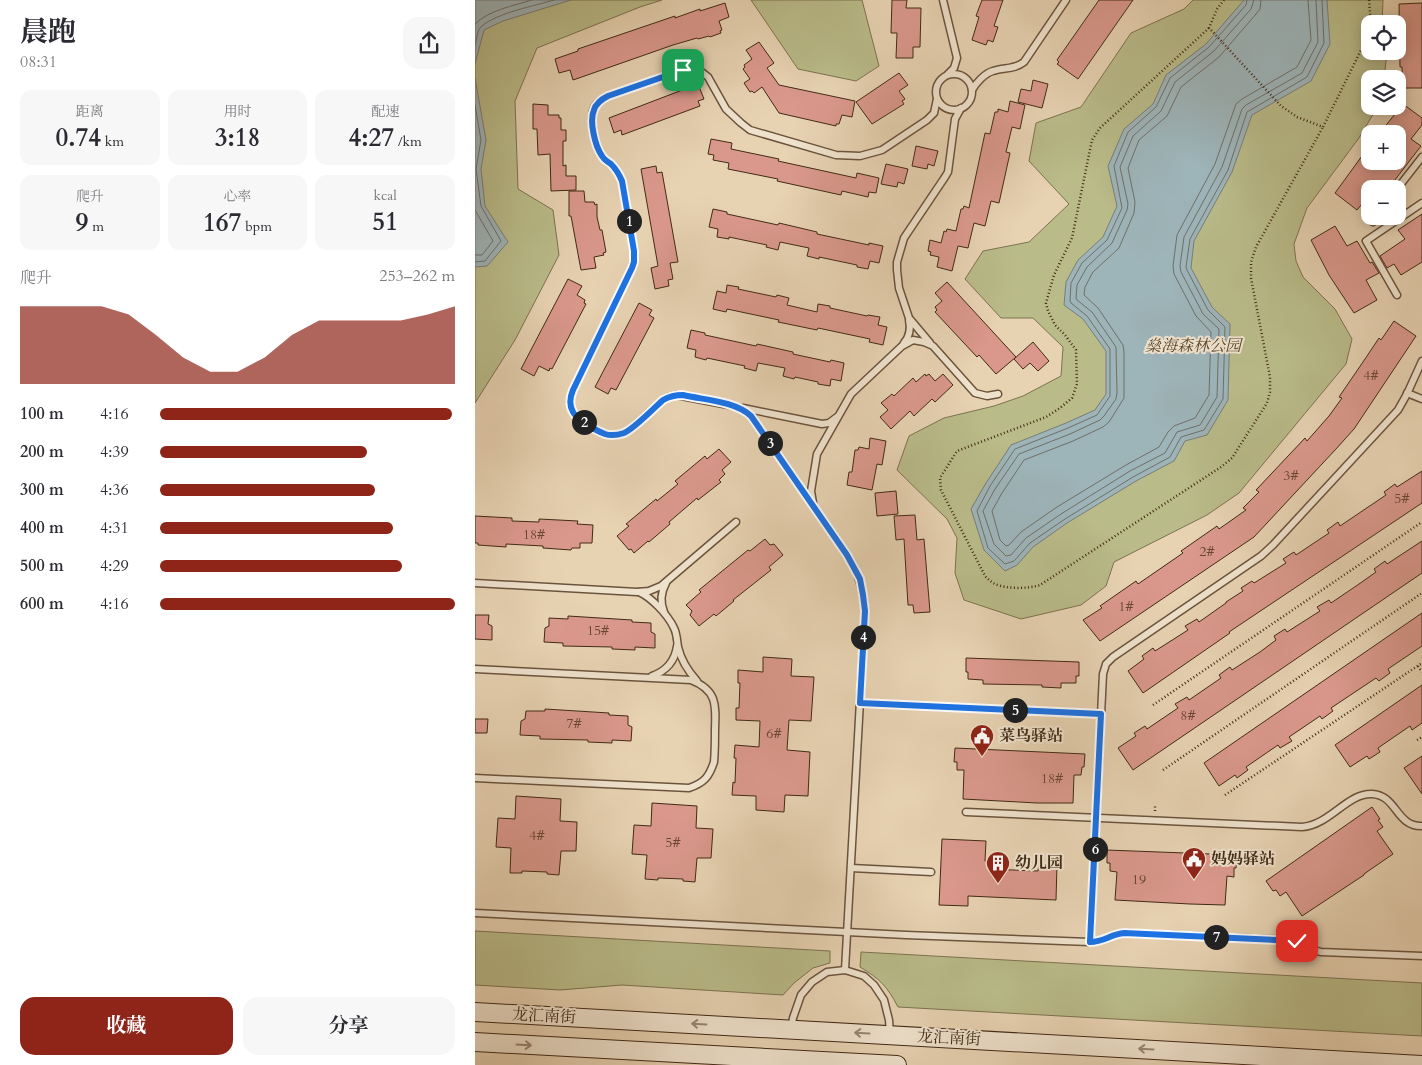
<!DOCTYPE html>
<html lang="zh">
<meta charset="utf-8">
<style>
body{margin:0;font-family:Cardo,"Noto Serif SC",serif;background:#f7f7f7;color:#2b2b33;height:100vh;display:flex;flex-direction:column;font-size:19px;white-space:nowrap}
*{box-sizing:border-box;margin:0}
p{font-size:16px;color:#7c7c81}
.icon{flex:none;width:28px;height:28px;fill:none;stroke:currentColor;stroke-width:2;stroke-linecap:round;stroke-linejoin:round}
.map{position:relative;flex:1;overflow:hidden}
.drawer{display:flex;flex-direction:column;background:#fff;width:475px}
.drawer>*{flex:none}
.controls{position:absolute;left:886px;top:15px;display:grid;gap:10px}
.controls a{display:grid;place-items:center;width:45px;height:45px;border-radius:10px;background:#fff;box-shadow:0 2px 12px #0003;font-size:25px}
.pin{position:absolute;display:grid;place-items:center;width:42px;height:42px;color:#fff;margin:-21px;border-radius:10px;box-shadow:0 2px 8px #0006}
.km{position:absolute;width:25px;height:25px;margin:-12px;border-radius:50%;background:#222;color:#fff;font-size:14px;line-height:25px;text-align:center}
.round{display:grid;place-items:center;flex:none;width:52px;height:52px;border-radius:15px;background:#f7f7f7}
.headline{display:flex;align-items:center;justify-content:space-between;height:85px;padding:0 20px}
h1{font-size:28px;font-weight:700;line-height:38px}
.figures{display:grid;grid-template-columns:repeat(3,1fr);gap:8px;height:85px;padding:5px 20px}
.figures div{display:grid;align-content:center;border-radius:12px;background:#f7f7f7;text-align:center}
.figures b{font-size:25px;font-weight:700}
.figures small{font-size:14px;font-weight:400}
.figures p{font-size:14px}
.chart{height:140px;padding:10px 20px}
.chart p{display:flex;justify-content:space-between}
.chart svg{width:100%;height:90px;margin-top:5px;fill:#8f2418;opacity:.7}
.button{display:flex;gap:10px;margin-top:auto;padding:10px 20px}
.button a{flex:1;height:58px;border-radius:15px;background:#8f2418;color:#fff;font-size:20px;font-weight:700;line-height:58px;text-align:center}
.button a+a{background:#f7f7f7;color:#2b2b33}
ul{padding:0 20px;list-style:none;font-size:16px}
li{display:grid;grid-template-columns:80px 60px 1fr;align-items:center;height:38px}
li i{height:12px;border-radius:6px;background:#8f2418}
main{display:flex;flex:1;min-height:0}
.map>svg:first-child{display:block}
.green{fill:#b9bb89;stroke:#7e7250}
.water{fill:#9db4b9;stroke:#797d78}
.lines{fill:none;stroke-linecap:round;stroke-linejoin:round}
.shore{stroke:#706f68;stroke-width:1}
.building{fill:#da988c;stroke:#422a16}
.lane-casing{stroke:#6b543d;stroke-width:9}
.secondary-casing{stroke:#422a16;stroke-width:20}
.path{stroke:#422a16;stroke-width:2.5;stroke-dasharray:1 2.5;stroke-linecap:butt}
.lane{stroke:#efe2cd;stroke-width:6}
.secondary{stroke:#efe2cd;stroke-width:18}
.oneway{stroke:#988672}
.route-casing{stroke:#fff;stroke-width:10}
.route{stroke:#1a73e8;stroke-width:6}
.labels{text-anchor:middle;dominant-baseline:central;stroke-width:4;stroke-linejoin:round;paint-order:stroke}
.number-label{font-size:14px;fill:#684634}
.park-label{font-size:16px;font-style:italic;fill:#5a472d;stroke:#efe2cd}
.poi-label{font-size:16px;font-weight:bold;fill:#422a16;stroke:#efe2cd;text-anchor:start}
.street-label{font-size:16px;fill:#422a16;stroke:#efe2cd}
</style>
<main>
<section class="drawer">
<div class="headline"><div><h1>晨跑</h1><p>08:31</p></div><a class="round"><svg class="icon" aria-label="share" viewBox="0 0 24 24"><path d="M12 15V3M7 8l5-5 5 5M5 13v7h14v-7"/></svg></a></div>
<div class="figures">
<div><p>距离</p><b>0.74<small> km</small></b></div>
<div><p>用时</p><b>3:18</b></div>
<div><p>配速</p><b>4:27<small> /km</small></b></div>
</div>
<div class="figures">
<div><p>爬升</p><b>9<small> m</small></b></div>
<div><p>心率</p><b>167<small> bpm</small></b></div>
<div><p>kcal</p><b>51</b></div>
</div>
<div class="chart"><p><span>爬升</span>253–262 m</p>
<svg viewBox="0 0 160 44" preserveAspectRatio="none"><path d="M0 44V6L10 6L20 6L30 6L40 10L50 20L60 31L70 38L80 38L90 31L100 20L110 13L120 13L130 13L140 13L150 10L160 6V44z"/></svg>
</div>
<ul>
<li><b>100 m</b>4:16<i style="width:99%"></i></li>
<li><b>200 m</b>4:39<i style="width:70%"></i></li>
<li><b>300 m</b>4:36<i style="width:73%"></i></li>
<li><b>400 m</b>4:31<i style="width:79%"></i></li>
<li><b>500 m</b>4:29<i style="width:82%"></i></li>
<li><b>600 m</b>4:16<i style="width:100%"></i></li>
</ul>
<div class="button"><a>收藏</a><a>分享</a></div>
</section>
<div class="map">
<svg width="947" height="1065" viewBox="0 0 947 1065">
<rect width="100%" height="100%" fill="#e7d2b2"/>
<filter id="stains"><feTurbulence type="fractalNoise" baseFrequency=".004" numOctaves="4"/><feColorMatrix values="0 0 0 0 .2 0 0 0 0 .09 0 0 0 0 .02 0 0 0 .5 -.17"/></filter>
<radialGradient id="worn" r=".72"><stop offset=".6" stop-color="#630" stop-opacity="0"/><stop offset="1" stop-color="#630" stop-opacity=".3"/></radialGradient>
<g class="green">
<polygon points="0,0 187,0 165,7 62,48 40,101 43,189 78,210 84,255 40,340 0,403"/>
<polygon points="276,0 387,0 404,66 381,81 323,69"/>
<polygon points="718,0 908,0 907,24 895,24 895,51 912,51 912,53 909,79 895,79 895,106 903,106 884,138 832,208 819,244 821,261 828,277 860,309 877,339 871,364 764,493 732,515 639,562 631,586 606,605 546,619 489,600 480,573 482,538 472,519 422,470 434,436 469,418 519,406 548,396 586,376 588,347 558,318 526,318 490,279 508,251 554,242 594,204 554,161 561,123 606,107 656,33 709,9"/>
<polygon points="0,931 355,951 355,963 338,968 319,983 308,995 147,985 85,990 0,985"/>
<path d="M386 952 947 983V1036L423 1007C412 986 405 979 385 967Z"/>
</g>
<g class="water">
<polygon points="0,0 96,0 28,21 9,30 0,64"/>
<polygon points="769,0 852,0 855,44 836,81 777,115 757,172 719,241 716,268 737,307 755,324 753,400 732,435 710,441 699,461 661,481 592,523 558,547 542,565 530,571 509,550 496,509 511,483 536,445 591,423 620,410 631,394 631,351 608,319 589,305 591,282 603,260 628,237 642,206 633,166 649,129 678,104 691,75 731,44"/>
<polygon points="0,78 11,140 6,169 10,206 33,242 12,266 0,267"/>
</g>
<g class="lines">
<g class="shore">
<polyline points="772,0 771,5 734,47 695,78 681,107 653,132 639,166 647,208 632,240 607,263 596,283 595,301 596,303 612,316 635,349 635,396 622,415 593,428 540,449 515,486 502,511 513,548 530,564 539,561 555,543 590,519 658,477 695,457 706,437 729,430 748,399 750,327 733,310 712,270 711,267 715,239 753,170 772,112 832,77 849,43 847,0"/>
<polyline points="779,0 776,9 739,51 700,82 686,111 658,136 645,167 653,204 652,210 637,243 612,267 602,285 601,298 602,300 617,312 641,347 642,393 641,399 629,416 625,420 595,434 544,454 520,489 508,511 519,544 531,556 536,555 551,538 586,514 655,471 690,453 702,432 725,425 742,397 744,329 728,314 706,272 705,266 709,237 747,167 767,109 771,105 827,73 843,42 841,0"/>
<polyline points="786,0 785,9 781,14 744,57 706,87 692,116 664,140 653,168 660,202 659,213 644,248 618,272 610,287 609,295 623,308 648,345 649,352 649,398 634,422 628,427 598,441 549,460 527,493 517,511 525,540 531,546 534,545 546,532 582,507 651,465 684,447 693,432 699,426 720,418 734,395 736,332 721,316 699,274 698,266 702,235 740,164 761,104 767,99 822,67 836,40 833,0"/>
<path d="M0 24C14 10 38 6 57 0"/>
<path d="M0 45C2 39 2 30 7 26 22 13 59 6 79 0"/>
<polyline points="0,105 6,140 1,169 6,206 26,241 10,261 0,262"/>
<polyline points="0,210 18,241 7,255 0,255"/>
</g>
</g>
<g class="building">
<polygon points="417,0 432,0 431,8 446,8 445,47 438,47 438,58 421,58 422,33 416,33"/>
<polygon points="507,0 528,0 519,26 523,27 518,42 513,40 511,45 497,40 504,17 501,16"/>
<polygon points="624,0 658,0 603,79 582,64 584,62 582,60"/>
<polygon points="250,3 254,17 244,21 247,30 245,31 246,33 235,37 234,36 223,39 222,38 198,45 101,79 98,80 95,70 84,73 80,59 103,51 103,49 200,16 200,18 225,9 225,11"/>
<polygon points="947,3 947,88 928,88 927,67 925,67 924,4"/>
<polygon points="284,42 299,63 292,68 304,85 380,101 377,117 367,115 364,124 361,124 361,126 304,113 287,87 279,93 277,91 275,92 269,83 275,79 268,69 270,67 269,65 277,59 271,50"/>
<polygon points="424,73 433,85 424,91 430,99 427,101 429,104 397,124 381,102"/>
<polygon points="558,80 573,84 567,108 543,102 546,89 556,91"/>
<polygon points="223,84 229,99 223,101 225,106 147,135 146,130 139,133 134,118"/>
<polygon points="535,101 550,105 545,129 537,127 531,152 535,153 524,203 516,201 510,226 499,223 493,248 483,246 477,271 462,267 464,257 455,255 456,252 453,251 455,240 466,243 469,231 471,232 472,229 481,231 486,209 488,209 489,206 494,208 510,133 515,134 520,112 523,112 523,109 533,112"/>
<polygon points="58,104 73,105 73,115 84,115 84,118 86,118 86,130 91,130 91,141 88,141 88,166 91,165 91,176 101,176 101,190 76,191 75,154 63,155 62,129 58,129"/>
<polygon points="928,104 947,118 947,125 936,139 946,146 913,189 895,189 895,194 882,210 860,193 895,145 895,161 922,161 922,134 904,134"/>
<polygon points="236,139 257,143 256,149 304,159 303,161 381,178 382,173 404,178 401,193 394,192 393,197 367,191 366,195 302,181 303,179 253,169 254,163 238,160 239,155 233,154"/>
<polygon points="441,146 463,151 459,166 453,164 452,169 437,166"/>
<polygon points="411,164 433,169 429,184 423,182 422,187 406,184"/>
<polygon points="181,166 182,173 187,172 203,262 195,263 198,279 193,280 194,286 180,289 176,268 183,266 166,169"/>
<polygon points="94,191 109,191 110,202 119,202 120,205 122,204 122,217 125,230 127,230 131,252 128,253 129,255 119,257 121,268 106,270 96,216 94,216"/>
<polygon points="238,209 252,212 252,214 303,225 304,223 342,232 342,234 394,245 394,243 408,246 404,263 395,261 393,269 382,267 382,265 344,257 344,259 332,256 334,248 305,242 303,250 291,247 292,245 254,237 254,239 242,237 243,229 234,227"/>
<polygon points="947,214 947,262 926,275 919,264 912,268 905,256 930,239 923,230"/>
<polygon points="860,226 872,246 882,241 895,263 897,262 904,273 891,280 902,300 879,313 854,275 836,240"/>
<polygon points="93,279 107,286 102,295 110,300 109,303 111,304 77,369 75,368 74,371 64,366 59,376 46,369"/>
<polygon points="472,282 541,357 521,374 504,355 502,357 460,312 462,310 460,307 467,301 460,293"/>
<polygon points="252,285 264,287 263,289 301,297 302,295 314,298 312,305 342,312 343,304 355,306 355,308 392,316 393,315 405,317 403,325 412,327 408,345 394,342 395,339 343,328 342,330 303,322 304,320 252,309 251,312 238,309 242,291 251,293"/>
<polygon points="164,303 177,310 174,315 179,318 141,390 136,388 133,394 120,387"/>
<polygon points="919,321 941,336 879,429 861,449 779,537 625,641 608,620 627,608 625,606 661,581 663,584 708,553 706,551 742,526 744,529 771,510 768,508 784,492 781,490 830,438 832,441 854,416 867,398 864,397 890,359 904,338 906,340"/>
<polygon points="216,330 230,333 230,335 281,346 282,344 318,352 318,354 355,362 356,360 369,363 366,381 356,379 355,386 343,384 343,382 320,377 319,379 308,376 310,368 283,363 281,371 269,368 270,366 232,358 231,360 220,357 221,350 212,348"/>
<polygon points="558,342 574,361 563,371 555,363 548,369 539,359"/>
<polygon points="450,374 451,376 454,374 460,381 468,374 478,385 460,402 457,399 439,416 435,411 416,429 405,417 413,410 406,403 417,394 419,396 438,378 441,382"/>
<polygon points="395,438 411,441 407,465 402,464 397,490 372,485 374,472 377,472 380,450 383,450 384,447 394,449"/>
<polygon points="244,449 256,462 247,470 250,474 244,480 246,482 223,500 222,498 194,522 195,524 174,542 173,541 159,553 156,549 154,550 142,536 154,526 151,524 181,499 182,501 203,484 200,481 230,456 232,459"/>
<polygon points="947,471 947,503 754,632 755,633 668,693 653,671 669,659 667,656 678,648 680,651 713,630 710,626 722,619 724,622 751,603 751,602 768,591 766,588 777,581 779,583 811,563 808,559 819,552 821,555 854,533 852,530 863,522 865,526 911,495 909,492 920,484 922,487"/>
<polygon points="421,491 423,514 402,516 400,493"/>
<polygon points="440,515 442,540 449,539 455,612 439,613 438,605 433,605 429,539 421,540 419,516"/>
<polygon points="0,516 37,518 37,521 64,522 64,519 103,521 102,524 118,525 117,543 105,543 105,548 97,548 96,550 68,548 68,546 31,544 31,547 3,545 3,543 0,543"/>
<polygon points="290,539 295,545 299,544 308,555 294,567 296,570 258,600 259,601 241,616 239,614 224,626 215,615 217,611 211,605 226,592 224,590 273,550 275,551"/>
<polygon points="947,541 947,573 658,770 643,748 661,736 659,733 670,726 672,729 703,708 700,704 712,697 714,700 746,678 744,675 755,667 757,670 785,652 801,640 799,636 810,629 812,632 845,611 842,607 854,600 856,603 884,584 901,572 899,569 910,561 912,564"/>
<polygon points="947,613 947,646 913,669 915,673 904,681 901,678 856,708 858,711 847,719 845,716 814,737 817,741 805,748 803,745 771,767 773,770 762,778 760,775 744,786 729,763"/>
<polygon points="0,615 14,615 13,624 17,626 17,640 0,639"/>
<polygon points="93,616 157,620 157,622 176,623 176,632 180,634 180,648 160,647 160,650 137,649 137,647 88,646 88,643 69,642 70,628 74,626 74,618 93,619"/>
<polygon points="288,657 317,659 316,676 339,677 336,721 314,720 312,750 335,752 333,796 310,795 309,812 281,810 281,796 257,795 258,782 260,783 261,758 259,758 260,745 284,747 285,721 261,720 261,708 264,708 265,683 263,683 263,670 288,672"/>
<polygon points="491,658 604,662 604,676 601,676 601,683 586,683 586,688 567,687 567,685 508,684 508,680 493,679 493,672 491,672"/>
<polygon points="947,685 947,723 937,730 935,726 903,748 905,752 894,759 892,756 875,767 860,745"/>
<polygon points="70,709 134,713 134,715 153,716 153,725 157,727 156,741 137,740 137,743 113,742 113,740 65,739 65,736 45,735 46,721 50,719 51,711 70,711"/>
<polygon points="0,719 13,719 12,733 0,733"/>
<polygon points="480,748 610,754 609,767 607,767 606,775 599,775 598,803 562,803 488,799 489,770 482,770 482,762 479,762"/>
<polygon points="947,756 947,794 929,768"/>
<polygon points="41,796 86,799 85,821 102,822 101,851 86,851 84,875 72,874 72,872 47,871 47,873 35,873 36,848 21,847 23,818 40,819"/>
<polygon points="177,803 222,806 221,828 238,829 236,858 222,858 220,882 208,881 208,879 183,878 183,880 170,879 172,855 157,854 159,825 176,826"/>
<polygon points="897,807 905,819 903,820 908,827 902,831 918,854 889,874 889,875 827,916 811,892 805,896 801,890 798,891 791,881"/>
<polygon points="467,839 511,841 510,861 513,861 513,869 563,871 564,864 582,865 581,900 493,896 493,906 464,905"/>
<polygon points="632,850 762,855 761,868 759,868 759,877 752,876 750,905 715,904 640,900 642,872 635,871 635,863 632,863"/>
</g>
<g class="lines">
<g class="lane-casing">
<g id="lane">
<polyline points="468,0 482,58 479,68 473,74"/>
<circle cx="479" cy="92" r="18"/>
<path d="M497 90C501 83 510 73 518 71 529 67 539 70 549 62L591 0"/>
<polyline points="922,189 947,157"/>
<polyline points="898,222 902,216"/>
<polyline points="922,295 891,241 947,203"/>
<path d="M429 343C435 336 436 329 434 320"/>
<polyline points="455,343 434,318 424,288 422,270 422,262 429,238 470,177 473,172 480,119 486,108"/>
<polyline points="932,393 947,399"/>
<polyline points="268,408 347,424 354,423 362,417"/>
<polyline points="338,503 336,491 342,454 376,394 427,346 438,340 449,342 458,346 500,393 512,396 523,394"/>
<polyline points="0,583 162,592 174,591 186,586 261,522"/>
<path d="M164 592C176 597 193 615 199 628 202 634 202 641 203 647 206 660 213 671 222 681"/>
<path d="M189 612C185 602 186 592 191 583"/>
<path d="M0 669 216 680C242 690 241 705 240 729 240 740 240 751 239 762 234 777 229 783 214 788L0 778"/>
<path d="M177 676C191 671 200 661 202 646"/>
<path d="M491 812 827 827C855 825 872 793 897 794 922 795 921 827 947 826"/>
<polyline points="376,868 456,872"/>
<path d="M0 913 431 935 615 942C630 942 635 934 649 933L815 940C827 942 835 950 846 952L947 956"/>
<polyline points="615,942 628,674 631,664 638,657 786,556 798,545 923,410 932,394 947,361"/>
<path d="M370 970 390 611C388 590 384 573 372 555L276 416 269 410 259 406 201 395 193 397 188 400C179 407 158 429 149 433 143 435 136 436 130 434 122 431 102 420 98 412 94 405 95 397 98 390L157 268 159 261V251L147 181C144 174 141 169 136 164 132 162 129 160 127 156 120 145 113 118 120 106 123 101 128 99 133 96L208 70H221L228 73 233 77 251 109 266 123 275 130 361 155 385 156 407 150 452 120 459 113 462 99"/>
<polyline points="316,1029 318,1018 326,995 337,982 352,972 370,970 389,976 399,985 409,1000 414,1020 415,1034"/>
</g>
</g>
<g class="secondary-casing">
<g id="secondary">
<polyline points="0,1012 947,1065"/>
<polyline points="0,1042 422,1065"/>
</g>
</g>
<g class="path">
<polyline points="749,0 742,9 734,28 737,31 806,106 822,117 848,127 895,32"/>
<polyline points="894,0 896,24"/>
<path d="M734 28 625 128 617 140 597 238 579 275 571 303 573 311 580 325 590 335 601 350 602 384 597 398 585 408 571 417 482 451 465 478 466 490 510 576C513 579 516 582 520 584 531 589 553 589 565 585L746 467 757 458 792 403 795 392V377L776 278V262L781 247 848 127"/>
<polyline points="943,666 947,672"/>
<polyline points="394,704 616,713"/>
<polyline points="678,705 947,522"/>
<polyline points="942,740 947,737"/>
<polyline points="688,770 947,593"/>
<polyline points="750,795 947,663"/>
<polyline points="680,811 680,804"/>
</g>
<use href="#lane" class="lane"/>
<use href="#secondary" class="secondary"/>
</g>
<defs><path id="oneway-shaft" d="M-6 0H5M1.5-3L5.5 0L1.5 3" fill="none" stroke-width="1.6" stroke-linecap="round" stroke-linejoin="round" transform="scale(1.25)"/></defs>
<g class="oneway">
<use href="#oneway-shaft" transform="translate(224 1024) rotate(-177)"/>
<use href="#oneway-shaft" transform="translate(387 1033) rotate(-177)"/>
<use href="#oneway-shaft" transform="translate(49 1045) rotate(3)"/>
<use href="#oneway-shaft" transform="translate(671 1049) rotate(-177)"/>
</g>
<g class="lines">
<g class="route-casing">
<path id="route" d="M208 70 133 96C127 99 121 103 119 110 114 121 120 146 127 156 129 160 132 161 136 164 141 169 144 174 147 181L159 251V262L157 268 98 390C95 397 94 405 98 412 102 420 122 431 130 434 136 436 143 435 149 433 159 429 179 408 188 400 195 396 200 395 208 395 229 400 260 401 276 416L372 555 385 579 388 595 390 611 385 703 626 714 615 942C629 942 636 934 649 933L822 941"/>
</g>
<use href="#route" class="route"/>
</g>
<defs>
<g id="civic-pin" transform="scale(1.25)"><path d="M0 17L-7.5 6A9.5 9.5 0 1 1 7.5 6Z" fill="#8f2418" stroke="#efe2cd"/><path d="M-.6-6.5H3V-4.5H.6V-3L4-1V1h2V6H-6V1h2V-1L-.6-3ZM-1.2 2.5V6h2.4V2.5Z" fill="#fff"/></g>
<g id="building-pin" transform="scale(1.25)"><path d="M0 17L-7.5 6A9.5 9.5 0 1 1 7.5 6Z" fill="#8f2418" stroke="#efe2cd"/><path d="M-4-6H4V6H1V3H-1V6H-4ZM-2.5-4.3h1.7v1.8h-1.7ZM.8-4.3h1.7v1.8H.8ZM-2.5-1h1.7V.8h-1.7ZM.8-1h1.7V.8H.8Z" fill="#fff"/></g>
</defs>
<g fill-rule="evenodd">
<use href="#civic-pin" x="507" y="736"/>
<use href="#civic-pin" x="719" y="859"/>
<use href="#building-pin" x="523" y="863"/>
</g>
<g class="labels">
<g class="number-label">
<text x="896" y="375">4#</text>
<text x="816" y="475">3#</text>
<text x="927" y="498">5#</text>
<text x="59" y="534">18#</text>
<text x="732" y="551">2#</text>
<text x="651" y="606">1#</text>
<text x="123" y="630">15#</text>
<text x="713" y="715">8#</text>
<text x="99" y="723">7#</text>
<text x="299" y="733">6#</text>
<text x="577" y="778">18#</text>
<text x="62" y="835">4#</text>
<text x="198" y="842">5#</text>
<text x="664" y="879">19</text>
</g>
<g class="park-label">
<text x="718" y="346">燊海森林公园</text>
</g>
<g class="poi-label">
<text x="524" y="736">菜鸟驿站</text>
<text x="736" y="859">妈妈驿站</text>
<text x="540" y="863">幼儿园</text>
</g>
<g class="street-label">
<text transform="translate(69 1016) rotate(3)">龙汇南街</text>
<text transform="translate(474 1038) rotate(3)">龙汇南街</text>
</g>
</g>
<rect width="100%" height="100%" filter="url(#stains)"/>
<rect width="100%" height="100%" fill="url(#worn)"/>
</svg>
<div class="controls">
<a><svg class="icon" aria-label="locate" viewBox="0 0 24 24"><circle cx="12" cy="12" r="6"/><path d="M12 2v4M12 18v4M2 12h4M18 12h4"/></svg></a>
<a><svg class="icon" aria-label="layers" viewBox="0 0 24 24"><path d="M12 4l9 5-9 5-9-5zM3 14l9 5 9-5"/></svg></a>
<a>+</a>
<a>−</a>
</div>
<div class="pin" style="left:208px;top:70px;background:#1e9e55"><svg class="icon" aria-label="arrive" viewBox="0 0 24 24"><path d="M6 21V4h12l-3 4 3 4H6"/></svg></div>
<div class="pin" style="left:822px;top:941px;background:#d93025"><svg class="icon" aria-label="check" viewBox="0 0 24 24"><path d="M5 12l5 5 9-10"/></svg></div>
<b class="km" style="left:154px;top:221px">1</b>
<b class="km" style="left:109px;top:422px">2</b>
<b class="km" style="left:295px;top:443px">3</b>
<b class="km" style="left:388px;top:637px">4</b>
<b class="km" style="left:540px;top:710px">5</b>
<b class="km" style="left:620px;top:849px">6</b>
<b class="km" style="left:741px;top:937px">7</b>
</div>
</main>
